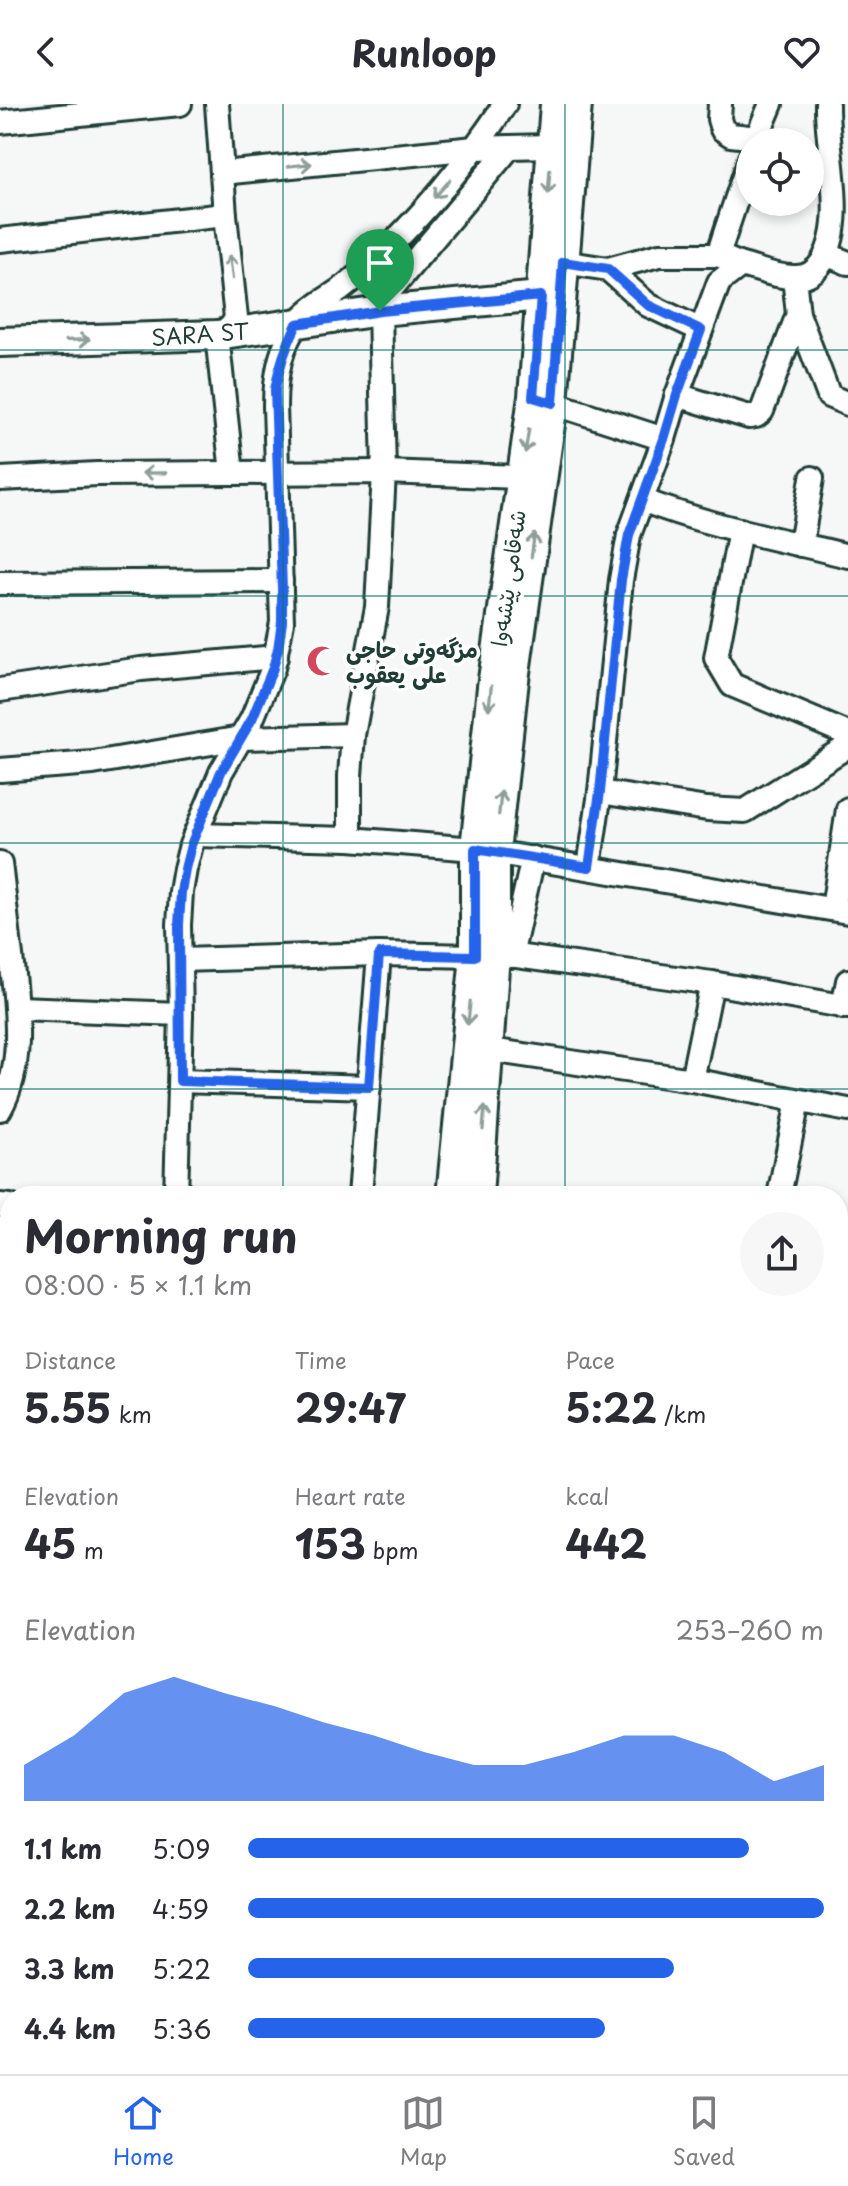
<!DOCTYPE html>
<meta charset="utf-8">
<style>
body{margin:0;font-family:"Playpen Sans","Playpen Sans Arabic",sans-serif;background:#f7f7f7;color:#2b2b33;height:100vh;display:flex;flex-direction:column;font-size:30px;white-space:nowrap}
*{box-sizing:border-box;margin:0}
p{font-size:26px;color:#7c7c81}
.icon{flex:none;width:44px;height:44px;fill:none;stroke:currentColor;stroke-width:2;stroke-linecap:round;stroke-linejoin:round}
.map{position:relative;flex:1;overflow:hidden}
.details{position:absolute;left:0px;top:1082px;width:848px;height:888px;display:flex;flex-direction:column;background:#fff;border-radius:32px 32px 0 0;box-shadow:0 4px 12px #0003}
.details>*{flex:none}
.tools{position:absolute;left:736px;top:24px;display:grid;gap:16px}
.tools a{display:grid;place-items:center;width:88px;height:88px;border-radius:50%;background:#fff;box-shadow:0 4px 12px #0003;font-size:40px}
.pin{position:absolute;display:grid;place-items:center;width:68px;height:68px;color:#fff;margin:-82px -34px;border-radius:50% 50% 50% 0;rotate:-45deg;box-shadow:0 0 8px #0007}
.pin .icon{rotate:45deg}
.round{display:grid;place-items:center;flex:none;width:84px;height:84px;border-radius:42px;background:#f7f7f7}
.summary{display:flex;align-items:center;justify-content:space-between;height:136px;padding:0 24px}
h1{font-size:44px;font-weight:700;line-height:60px}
.metrics{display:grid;grid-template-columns:repeat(3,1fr);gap:12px;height:136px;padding:8px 24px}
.metrics div{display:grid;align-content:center}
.metrics b{font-size:40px;font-weight:700}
.metrics small{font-size:22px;font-weight:400}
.metrics p{font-size:22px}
.chart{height:224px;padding:16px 24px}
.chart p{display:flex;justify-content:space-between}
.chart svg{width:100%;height:144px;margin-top:8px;fill:#2563eb;opacity:.7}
ul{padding:0 24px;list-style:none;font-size:26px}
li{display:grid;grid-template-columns:128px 96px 1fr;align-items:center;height:60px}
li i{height:20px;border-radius:10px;background:#2563eb}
header{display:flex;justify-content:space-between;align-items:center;height:104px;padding:0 24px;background:#fff;font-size:36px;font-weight:700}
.menu{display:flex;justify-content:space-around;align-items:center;height:112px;border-top:2px solid #e1e1e2;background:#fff;font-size:22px;color:#7c7c81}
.menu a{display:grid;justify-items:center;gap:4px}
.menu .active{color:#2563eb}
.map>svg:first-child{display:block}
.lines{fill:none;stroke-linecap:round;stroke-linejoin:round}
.minor-casing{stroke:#1f3d34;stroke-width:28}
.major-casing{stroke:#1f3d34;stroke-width:34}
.minor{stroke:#fff;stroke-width:22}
.major{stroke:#fff;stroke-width:28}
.oneway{stroke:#8f9e9a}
.route-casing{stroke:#fff;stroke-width:16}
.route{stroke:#2563eb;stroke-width:10}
.grid{fill:none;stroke:#0f766e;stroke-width:2;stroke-opacity:0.55}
.labels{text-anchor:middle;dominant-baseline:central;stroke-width:7;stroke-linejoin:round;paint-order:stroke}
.street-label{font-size:22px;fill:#1f3d34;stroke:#fff}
.poi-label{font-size:22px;font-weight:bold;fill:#1f3d34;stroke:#fff;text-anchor:start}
</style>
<header><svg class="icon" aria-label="back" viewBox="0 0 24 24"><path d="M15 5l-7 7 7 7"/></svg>Runloop<svg class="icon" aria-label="heart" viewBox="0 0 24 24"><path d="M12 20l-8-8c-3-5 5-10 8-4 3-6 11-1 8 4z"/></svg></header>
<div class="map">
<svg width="848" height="1970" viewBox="0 0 848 1970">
<rect width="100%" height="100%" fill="#f6f7f7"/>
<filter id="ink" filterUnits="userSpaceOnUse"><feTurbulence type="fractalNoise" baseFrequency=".0125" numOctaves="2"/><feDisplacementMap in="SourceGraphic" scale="16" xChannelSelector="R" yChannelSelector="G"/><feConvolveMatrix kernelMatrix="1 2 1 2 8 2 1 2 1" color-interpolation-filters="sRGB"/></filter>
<g filter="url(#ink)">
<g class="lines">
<g class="minor-casing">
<g id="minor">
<polyline points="217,0 225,111 236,214 231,223 217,231 232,369"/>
<polyline points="720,0 719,15 722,25 731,31 757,34"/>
<polyline points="0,18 180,0"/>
<polyline points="755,38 771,0"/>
<polyline points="222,69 475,44 551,42"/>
<polyline points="0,136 225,111"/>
<polyline points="718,151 750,54"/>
<polyline points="828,151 848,159"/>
<polyline points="563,158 608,165 648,201 701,226"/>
<polyline points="608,165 659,151 718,151 741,161"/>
<polyline points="794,173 798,210 829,292 848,300"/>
<polyline points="677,291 749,313 756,312 762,307 798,210"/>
<polyline points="540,295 664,335"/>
<polyline points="0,375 97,370 384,368 521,373"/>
<path d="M642 396C708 422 779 435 848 452"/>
<polyline points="740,426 716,554 732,581 848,630"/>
<polyline points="801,441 812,374"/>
<polyline points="0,479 281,477"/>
<polyline points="0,586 141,565 276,553"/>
<polyline points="0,666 93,659 241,634 353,631"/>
<polyline points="600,688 707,705 745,707 848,642"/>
<polyline points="195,731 350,735 475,745 848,808"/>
<polyline points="350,735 350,672 353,631 377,503 384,368 380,207 388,189 510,43"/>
<path d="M0 760C4 790 7 821 11 852 16 902 26 959 0 1005"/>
<path d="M589 763 600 688 621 476 629 431 664 335 677 291 719 178 741 161C758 165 778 174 796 173 807 173 816 167 822 158 848 116 826 48 827 0"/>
<polyline points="833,805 848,705"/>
<polyline points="495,849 712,879 848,903"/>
<polyline points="511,852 533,754"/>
<polyline points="180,856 379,850 475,852"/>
<polyline points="843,903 848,877"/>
<polyline points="17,904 181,910"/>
<polyline points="490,946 692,976 848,1006"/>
<polyline points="692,976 712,879"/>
<polyline points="180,977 369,983"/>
<path d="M176 1092 181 910 179 821 181 788 185 765 191 741 221 668 252 615 273 564 282 518 275 302C275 274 280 243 297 220 307 206 325 196 340 186 349 179 359 171 368 163 420 115 466 60 505 0"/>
<polyline points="360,1092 379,850"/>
<polyline points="779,1092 798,997"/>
<polyline points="0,1101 10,1102"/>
<polyline points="0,1209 10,1209"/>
<polyline points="838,1263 848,1182"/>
<polyline points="838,1289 848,1290"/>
<polyline points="0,1329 10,1329"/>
<polyline points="838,1408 848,1410"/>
<polyline points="0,1450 10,1450"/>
<polyline points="838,1540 848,1541"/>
<polyline points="0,1554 10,1554"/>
<polyline points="838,1656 848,1657"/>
<polyline points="0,1670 10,1670"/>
<polyline points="838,1824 848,1826"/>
<polyline points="838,1945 848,1946"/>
<polyline points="161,1970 162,1960"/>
<polyline points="284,1970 284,1960"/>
<polyline points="708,1970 709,1960"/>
</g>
</g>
<g class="major-casing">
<g id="major">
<polyline points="0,238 217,231 380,207 541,192"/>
<polyline points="451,1092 475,852 475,745 492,583 533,293 555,0"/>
<polyline points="478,1092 495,849 495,748 514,576 553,299 577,0"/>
<polyline points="838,1136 848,1137"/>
<polyline points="838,1166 848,1167"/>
<polyline points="436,1970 436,1960"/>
<polyline points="460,1970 460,1960"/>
</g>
</g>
<use href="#minor" class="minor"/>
<use href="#major" class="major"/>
</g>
<defs><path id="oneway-shaft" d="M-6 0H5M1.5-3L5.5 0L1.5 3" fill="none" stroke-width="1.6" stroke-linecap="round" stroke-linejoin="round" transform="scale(2)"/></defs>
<g class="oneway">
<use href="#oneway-shaft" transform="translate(300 61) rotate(-6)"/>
<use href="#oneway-shaft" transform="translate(549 78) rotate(94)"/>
<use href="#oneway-shaft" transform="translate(442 85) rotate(131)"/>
<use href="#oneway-shaft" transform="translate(231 163) rotate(-97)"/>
<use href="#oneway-shaft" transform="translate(78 236) rotate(-2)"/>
<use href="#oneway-shaft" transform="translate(527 337) rotate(99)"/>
<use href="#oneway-shaft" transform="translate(154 369) rotate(179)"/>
<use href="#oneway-shaft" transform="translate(533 441) rotate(-82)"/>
<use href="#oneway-shaft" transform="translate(490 594) rotate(96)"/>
<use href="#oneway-shaft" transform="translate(500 699) rotate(-84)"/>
<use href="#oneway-shaft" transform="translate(469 909) rotate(96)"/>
<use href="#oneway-shaft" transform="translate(484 1014) rotate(-85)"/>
</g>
</g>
<g class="lines" filter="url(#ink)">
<g class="route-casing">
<path id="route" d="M563 158 608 165 648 201 701 226 677 291 664 335 629 431 621 476 600 688 589 763 475 745V852L379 850 369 983 180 977 179 821 181 788 185 765 191 741 221 668 252 615 273 564 278 545 282 518V485L275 286C279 262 286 242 297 220L380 207 541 192 533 293 553 299Z"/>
</g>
<use href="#route" class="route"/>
</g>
<path class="grid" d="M283 0V1092M565 0V1092M0 246H848M0 492H848M0 739H848M0 985H848M0 1231H10M838 1231H848M0 1478H10M838 1478H848M0 1724H10M838 1724H848M283 1960V1970M565 1960V1970"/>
<defs>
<g id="mosque-bare" transform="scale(2.4)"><path d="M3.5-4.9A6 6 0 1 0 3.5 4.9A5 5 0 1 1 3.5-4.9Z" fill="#d1495b" stroke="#fff" stroke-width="2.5" paint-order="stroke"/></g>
</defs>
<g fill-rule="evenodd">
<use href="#mosque-bare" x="322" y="557"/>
</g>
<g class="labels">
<g class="street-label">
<text transform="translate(200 229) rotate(-4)">SARA ST</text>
<text transform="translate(507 474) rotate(-82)">شەقامی پێشەوا</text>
</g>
<g class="poi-label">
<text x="346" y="544">مزگەوتی حاجی<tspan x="346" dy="25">علی یعقوب</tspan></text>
</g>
</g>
</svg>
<div class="tools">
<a><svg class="icon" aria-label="locate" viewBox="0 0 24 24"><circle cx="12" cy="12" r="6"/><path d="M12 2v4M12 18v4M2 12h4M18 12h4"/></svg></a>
</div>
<div class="pin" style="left:380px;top:207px;background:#1e9e55"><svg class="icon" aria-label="arrive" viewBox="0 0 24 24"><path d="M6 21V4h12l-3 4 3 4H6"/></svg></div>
<section class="details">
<div class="summary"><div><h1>Morning run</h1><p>08:00 · 5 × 1.1 km</p></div><a class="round"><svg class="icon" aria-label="share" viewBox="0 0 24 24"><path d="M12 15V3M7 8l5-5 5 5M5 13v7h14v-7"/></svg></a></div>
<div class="metrics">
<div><p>Distance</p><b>5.55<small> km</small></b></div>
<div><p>Time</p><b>29:47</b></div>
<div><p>Pace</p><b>5:22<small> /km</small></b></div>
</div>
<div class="metrics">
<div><p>Elevation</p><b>45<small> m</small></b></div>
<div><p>Heart rate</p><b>153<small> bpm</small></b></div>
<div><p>kcal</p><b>442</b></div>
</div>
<div class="chart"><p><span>Elevation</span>253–260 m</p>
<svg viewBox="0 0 160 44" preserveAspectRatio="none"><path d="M0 44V33L10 24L20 11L30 6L40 11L50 15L60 20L70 24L80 29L90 33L100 33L110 29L120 24L130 24L140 29L150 38L160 33V44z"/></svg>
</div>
<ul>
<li><b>1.1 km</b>5:09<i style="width:87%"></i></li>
<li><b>2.2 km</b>4:59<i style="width:100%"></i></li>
<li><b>3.3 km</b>5:22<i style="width:74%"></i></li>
<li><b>4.4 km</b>5:36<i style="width:62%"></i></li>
</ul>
</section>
</div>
<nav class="menu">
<a class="active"><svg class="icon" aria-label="home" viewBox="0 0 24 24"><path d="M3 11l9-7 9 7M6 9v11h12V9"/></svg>Home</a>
<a><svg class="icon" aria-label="map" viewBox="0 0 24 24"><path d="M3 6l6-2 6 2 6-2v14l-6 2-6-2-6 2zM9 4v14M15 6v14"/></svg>Map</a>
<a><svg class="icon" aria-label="saved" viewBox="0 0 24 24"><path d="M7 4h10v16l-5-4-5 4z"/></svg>Saved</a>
</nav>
